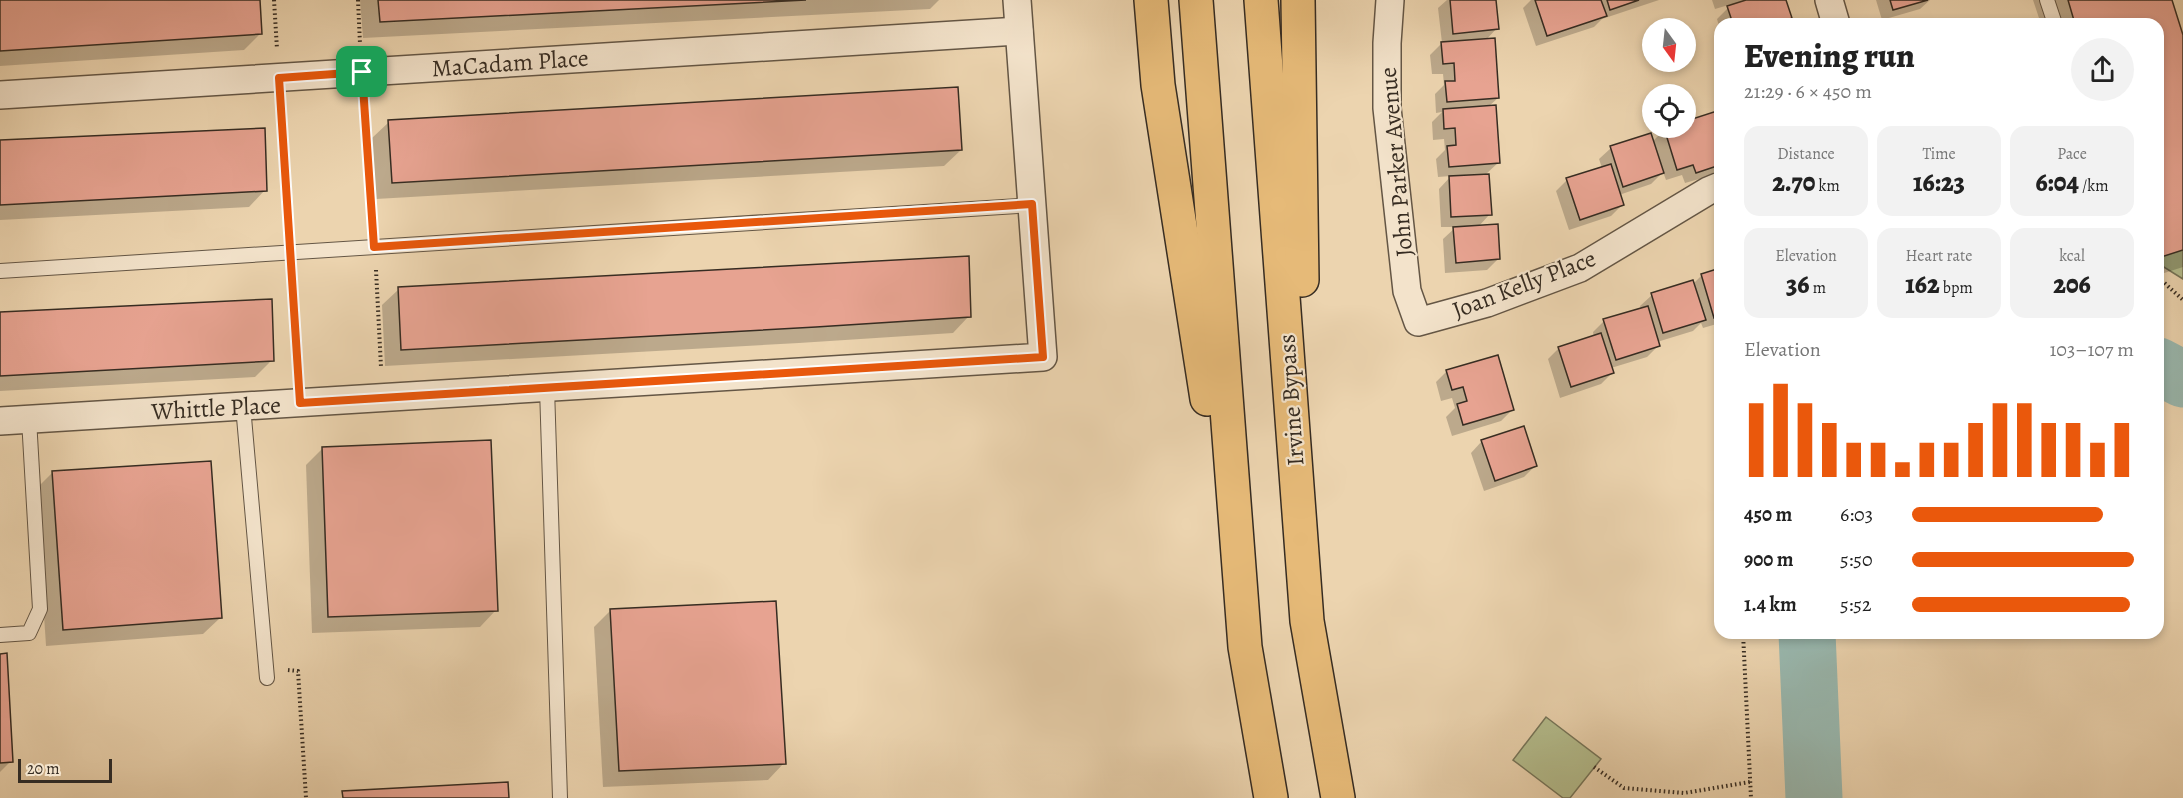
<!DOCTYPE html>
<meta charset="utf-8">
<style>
body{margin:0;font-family:Alegreya,serif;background:#f2f2f2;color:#222;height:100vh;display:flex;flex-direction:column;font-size:22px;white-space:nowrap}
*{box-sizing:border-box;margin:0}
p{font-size:20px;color:#767676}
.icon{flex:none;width:33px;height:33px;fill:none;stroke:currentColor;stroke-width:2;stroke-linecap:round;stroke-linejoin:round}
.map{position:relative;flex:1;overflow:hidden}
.panel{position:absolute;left:1714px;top:18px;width:450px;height:621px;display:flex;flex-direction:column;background:#fff;border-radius:18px;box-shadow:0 3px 9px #0003}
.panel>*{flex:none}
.needle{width:39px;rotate:165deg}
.fabs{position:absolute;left:1642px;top:18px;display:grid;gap:12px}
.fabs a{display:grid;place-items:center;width:54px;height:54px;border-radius:50%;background:#fff;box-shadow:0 3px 9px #0003;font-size:30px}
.scale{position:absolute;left:18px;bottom:15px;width:94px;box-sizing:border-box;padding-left:6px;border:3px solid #362c22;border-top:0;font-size:16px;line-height:21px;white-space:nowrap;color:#362c22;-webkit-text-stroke:4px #f3e3cb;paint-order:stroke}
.pin{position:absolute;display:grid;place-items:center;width:51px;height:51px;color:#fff;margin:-26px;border-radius:12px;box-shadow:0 3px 9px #0006}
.round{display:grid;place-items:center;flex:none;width:63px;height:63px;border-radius:32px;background:#f2f2f2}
.summary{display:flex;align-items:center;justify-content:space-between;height:102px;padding:0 30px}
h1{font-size:33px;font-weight:800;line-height:45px}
.metrics{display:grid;grid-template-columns:repeat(3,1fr);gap:9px;height:102px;padding:6px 30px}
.metrics div{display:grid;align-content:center;border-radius:15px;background:#f2f2f2;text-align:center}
.metrics b{font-size:26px;font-weight:800}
.metrics small{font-size:16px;font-weight:400}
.metrics p{font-size:16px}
.chart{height:168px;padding:12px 30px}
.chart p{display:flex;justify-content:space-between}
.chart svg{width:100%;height:108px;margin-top:6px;stroke:#ea580c;stroke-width:6}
ul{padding:0 30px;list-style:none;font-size:20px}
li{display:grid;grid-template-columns:96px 72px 1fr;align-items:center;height:45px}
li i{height:15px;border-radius:8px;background:#ea580c}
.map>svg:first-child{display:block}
.green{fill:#b4bd8d;stroke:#757458;stroke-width:1.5}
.shadow{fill:#0003}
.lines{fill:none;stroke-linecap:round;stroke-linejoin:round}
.river{stroke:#99b8af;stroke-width:57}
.building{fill:#e7a391;stroke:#362c22;stroke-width:1.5}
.lane-casing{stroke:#645645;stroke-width:16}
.street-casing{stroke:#645645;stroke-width:30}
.highway-casing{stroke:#362c22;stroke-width:36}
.path{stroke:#362c22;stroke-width:4;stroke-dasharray:1.5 3;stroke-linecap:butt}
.lane{stroke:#f3e3cb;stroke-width:14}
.street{stroke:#f3e3cb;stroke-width:27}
.highway{stroke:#e6ba78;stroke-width:33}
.route-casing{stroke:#fff;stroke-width:12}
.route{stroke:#ea580c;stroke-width:8}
.labels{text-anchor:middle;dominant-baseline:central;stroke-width:4.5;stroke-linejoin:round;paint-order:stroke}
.street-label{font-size:24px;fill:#362c22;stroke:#f3e3cb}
</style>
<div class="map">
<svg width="2183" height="798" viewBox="0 0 2183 798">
<rect width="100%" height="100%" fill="#ecd4af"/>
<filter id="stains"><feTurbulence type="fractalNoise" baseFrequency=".00333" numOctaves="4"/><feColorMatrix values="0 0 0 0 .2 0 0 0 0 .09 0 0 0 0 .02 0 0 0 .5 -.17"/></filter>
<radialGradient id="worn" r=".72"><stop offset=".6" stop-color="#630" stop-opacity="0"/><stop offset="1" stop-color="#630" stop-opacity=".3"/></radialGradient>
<g class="green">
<polygon points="2183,230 2183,279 2159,264 2159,238"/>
<polygon points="1546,717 1601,759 1570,798 1563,798 1513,760"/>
</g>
<g class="shadow">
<polygon points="0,0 258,0 261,33 244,50 0,66"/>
<polygon points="360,0 939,0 930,9 363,38"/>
<polygon points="1447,0 1494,0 1497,28 1486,40 1498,98 1488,107 1499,162 1485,175 1490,214 1478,227 1498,259 1487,270 1445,273 1443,239 1456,227 1441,227 1439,189 1451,176 1438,177 1436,159 1445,150 1444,139 1433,140 1432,122 1442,112 1436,113 1435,94 1444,85 1443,74 1432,74 1430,55 1442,43 1438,8"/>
<polygon points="1531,0 1659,0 1602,19 1594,27 1536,46 1523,8"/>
<polygon points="1712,0 1784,0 1790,18 1784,24 1720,24 1720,30 1717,19 1732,4 1715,9"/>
<polygon points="1876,0 1930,0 1920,9 1882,20"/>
<polygon points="2033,0 2170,0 2183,40 2183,267 2158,275 2158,24 2041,24"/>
<polygon points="1720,112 1720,165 1710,176 1685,183 1682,175 1666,180 1663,172 1651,184 1619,195 1622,205 1611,216 1569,230 1556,191 1567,180 1602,168 1599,159 1611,148 1652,142 1665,129 1686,128 1686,122"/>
<polygon points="389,122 961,150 944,166 376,199 372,138"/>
<polygon points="0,142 265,190 249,207 0,220"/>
<polygon points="1720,269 1720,323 1703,328 1701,323 1693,331 1657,342 1658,346 1647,357 1611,368 1612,373 1601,384 1560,398 1548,359 1559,348 1594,337 1593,332 1604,321 1641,309 1640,306 1652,295 1693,284 1702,275"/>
<polygon points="399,289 969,316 953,333 799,343 385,366 382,305"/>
<polygon points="0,314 272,360 255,377 0,391"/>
<polygon points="1447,371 1512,410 1501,421 1452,436 1446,417 1455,408 1452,398 1441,401 1436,382"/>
<polygon points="1482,441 1535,466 1524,477 1484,491 1471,453"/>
<polygon points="322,449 496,610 480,627 312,633 306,465"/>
<polygon points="52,473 220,618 203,634 46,646 36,489"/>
<polygon points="611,610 784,763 768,780 603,787 594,627"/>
<polygon points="0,655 11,761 0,772"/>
</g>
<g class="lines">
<g class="river">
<polyline points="2158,366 2183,379"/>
<polyline points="1807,633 1814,798"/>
</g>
</g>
<g class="building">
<polygon points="0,0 260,0 262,34 0,51"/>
<polygon points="378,0 806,0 380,22"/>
<polygon points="1450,0 1496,0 1499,29 1453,34"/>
<polygon points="1535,0 1601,0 1607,16 1547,36"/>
<polygon points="1607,0 1639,0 1610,10"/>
<polygon points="1746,0 1786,0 1792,18 1782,22 1782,24 1733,24 1727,6"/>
<polygon points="1890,0 1928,0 1893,10"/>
<polygon points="2068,0 2172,0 2183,35 2183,250 2158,258 2158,24 2075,24"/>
<polygon points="1495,38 1499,98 1447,102 1445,81 1455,81 1454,63 1443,64 1441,42"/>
<polygon points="958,87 962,150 392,183 388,120"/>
<polygon points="1496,105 1500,163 1449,167 1447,146 1456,145 1455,128 1444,129 1443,109"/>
<polygon points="1720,110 1720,165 1696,173 1693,165 1677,170 1664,128 1686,128 1686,121"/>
<polygon points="265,128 267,191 0,205 0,140"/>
<polygon points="1651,133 1664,173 1623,187 1610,146"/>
<polygon points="1611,164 1624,205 1580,220 1566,178"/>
<polygon points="1489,174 1492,215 1451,217 1449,176"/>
<polygon points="1498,224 1500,259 1456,263 1453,227"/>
<polygon points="969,256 971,317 816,327 401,350 398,287"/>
<polygon points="1720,268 1720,316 1714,318 1701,274"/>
<polygon points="1693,280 1706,320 1663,333 1651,293"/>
<polygon points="272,299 274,361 0,376 0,312"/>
<polygon points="1648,306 1660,346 1616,360 1603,319"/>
<polygon points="1601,333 1614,373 1571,387 1558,347"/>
<polygon points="1498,355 1514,410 1463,425 1457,404 1467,401 1463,387 1452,390 1446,370"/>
<polygon points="1524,426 1537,466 1495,481 1481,440"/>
<polygon points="491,440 498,611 328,617 322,447"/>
<polygon points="211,461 222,618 63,630 52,471"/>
<polygon points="776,601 786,764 619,771 610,609"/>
<polygon points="7,653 13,762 0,763 0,654"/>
<polygon points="508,782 509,798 343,798 342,791"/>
</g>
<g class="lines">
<g class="lane-casing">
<g id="lane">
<polyline points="2047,0 2055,24"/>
<polyline points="0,271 1032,205"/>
<polyline points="547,388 560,798"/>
<polyline points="243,406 267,678"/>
<polyline points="0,635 29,633 40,609 29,419"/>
</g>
</g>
<g class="street-casing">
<g id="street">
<polyline points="1390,0 1387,43 1387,108 1407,291 1418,322 1487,303 1580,268 1708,191 1720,186"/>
<polyline points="1829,0 1836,24"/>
<polyline points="0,95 1019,31"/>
<polyline points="0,421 1043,357 1017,0"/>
</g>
</g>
<g class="highway-casing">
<g id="highway">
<polyline points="1151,0 1158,85 1207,399"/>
<polyline points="1196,0 1245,647 1271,798"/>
<polyline points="1261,0 1307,621 1338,798"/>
<polyline points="1298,0 1302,280"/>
</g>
</g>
<g class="path">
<polyline points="274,0 277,49"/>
<polyline points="358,0 360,44"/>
<polyline points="364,100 373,224"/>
<polyline points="281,107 288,231"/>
<polyline points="376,270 381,367"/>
<polyline points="291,275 298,375"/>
<polyline points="2158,277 2183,300"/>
<polyline points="1743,633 1751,798"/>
<polyline points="288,670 298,671 306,798"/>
<polyline points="1594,767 1624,788 1684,793 1750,782"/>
</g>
<use href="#lane" class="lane"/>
<use href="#street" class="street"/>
<use href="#highway" class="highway"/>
</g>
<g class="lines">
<g class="route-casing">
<polygon id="route" points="362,72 374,247 1032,204 1043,357 300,403 279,78"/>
</g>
<use href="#route" class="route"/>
</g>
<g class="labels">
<g class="street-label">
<text transform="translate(510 63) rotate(-4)">MaCadam Place</text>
<text transform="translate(1396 162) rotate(-95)">John Parker Avenue</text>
<text transform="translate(1524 284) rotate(-21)">Joan Kelly Place</text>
<text transform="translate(1291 400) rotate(-94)">Irvine Bypass</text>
<text transform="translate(216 408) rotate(-3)">Whittle Place</text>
</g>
</g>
<rect width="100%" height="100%" filter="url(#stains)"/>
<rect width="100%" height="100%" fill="url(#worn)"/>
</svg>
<div class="fabs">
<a><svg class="needle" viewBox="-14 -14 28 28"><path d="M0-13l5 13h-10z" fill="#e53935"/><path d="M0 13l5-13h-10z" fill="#767676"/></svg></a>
<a><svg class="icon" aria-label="locate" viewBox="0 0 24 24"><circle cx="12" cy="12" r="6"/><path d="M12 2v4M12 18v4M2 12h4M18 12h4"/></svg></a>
</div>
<div class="scale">20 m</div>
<div class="pin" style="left:362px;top:72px;background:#1e9e55"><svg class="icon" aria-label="arrive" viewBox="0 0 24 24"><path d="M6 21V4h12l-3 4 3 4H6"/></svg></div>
<section class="panel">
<div class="summary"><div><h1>Evening run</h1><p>21:29 · 6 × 450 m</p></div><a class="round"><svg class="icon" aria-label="share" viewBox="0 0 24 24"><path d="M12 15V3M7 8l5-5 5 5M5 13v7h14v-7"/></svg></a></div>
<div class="metrics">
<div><p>Distance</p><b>2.70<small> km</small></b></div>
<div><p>Time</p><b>16:23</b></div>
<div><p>Pace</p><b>6:04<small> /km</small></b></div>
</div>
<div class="metrics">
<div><p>Elevation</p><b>36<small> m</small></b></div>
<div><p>Heart rate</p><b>162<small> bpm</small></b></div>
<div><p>kcal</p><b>206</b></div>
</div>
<div class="chart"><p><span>Elevation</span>103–107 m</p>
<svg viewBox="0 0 160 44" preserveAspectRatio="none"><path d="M5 44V14M15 44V6M25 44V14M35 44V22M45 44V30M55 44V30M65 44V38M75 44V30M85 44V30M95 44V22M105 44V14M115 44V14M125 44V22M135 44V22M145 44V30M155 44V22"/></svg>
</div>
<ul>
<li><b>450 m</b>6:03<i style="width:86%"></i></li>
<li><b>900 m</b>5:50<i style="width:100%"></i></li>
<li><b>1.4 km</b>5:52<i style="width:98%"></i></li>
</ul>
</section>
</div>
